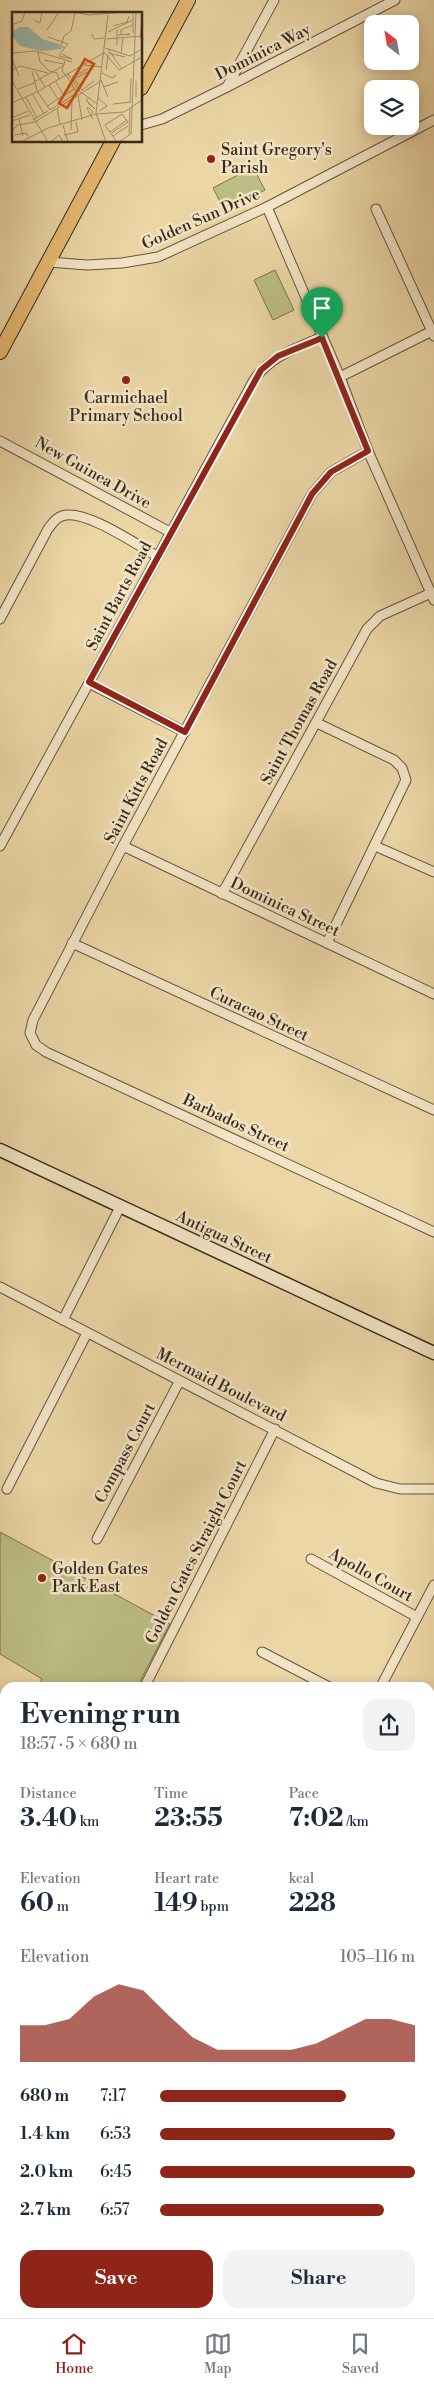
<!DOCTYPE html>
<meta charset="utf-8">
<style>
body{margin:0;font-family:"Libre Bodoni",serif;background:#f2f2f3;color:#1f2937;height:100vh;display:flex;flex-direction:column;font-size:19px;white-space:nowrap}
*{box-sizing:border-box;margin:0}
p{font-size:16px;color:#747a83}
.icon{flex:none;width:28px;height:28px;fill:none;stroke:currentColor;stroke-width:2;stroke-linecap:round;stroke-linejoin:round}
.map{position:relative;flex:1;overflow:hidden}
.sheet{position:absolute;left:0px;top:1682px;width:435px;height:636px;display:flex;flex-direction:column;background:#fff;border-radius:15px 15px 0 0;box-shadow:0 2px 12px #0003}
.sheet>*{flex:none}
.needle{width:32px;rotate:329deg}
.buttons{position:absolute;left:364px;top:15px;display:grid;gap:10px}
.buttons a{display:grid;place-items:center;width:55px;height:55px;border-radius:10px;background:#fff;box-shadow:0 2px 12px #0003;font-size:25px}
.pin{position:absolute;display:grid;place-items:center;width:42px;height:42px;color:#fff;margin:-51px -21px;border-radius:50% 50% 50% 0;rotate:-45deg;box-shadow:0 0 5px #0007}
.pin .icon{rotate:45deg}
.round{display:grid;place-items:center;flex:none;width:52px;height:52px;border-radius:15px;background:#f2f2f3}
.head{display:flex;align-items:center;justify-content:space-between;height:85px;padding:0 20px}
h1{font-size:28px;font-weight:700;line-height:38px}
.metrics{display:grid;grid-template-columns:repeat(3,1fr);gap:8px;height:85px;padding:5px 20px}
.metrics div{display:grid;align-content:center}
.metrics b{font-size:25px;font-weight:700}
.metrics small{font-size:14px;font-weight:400}
.metrics p{font-size:14px}
.chart{height:140px;padding:10px 20px}
.chart p{display:flex;justify-content:space-between}
.chart svg{width:100%;height:90px;margin-top:5px;fill:#8f2418;opacity:.7}
.primary-button{display:flex;gap:10px;margin-top:auto;padding:10px 20px}
.primary-button a{flex:1;height:58px;border-radius:15px;background:#8f2418;color:#fff;font-size:20px;font-weight:700;line-height:58px;text-align:center}
.primary-button a+a{background:#f2f2f3;color:#1f2937}
ul{padding:0 20px;list-style:none;font-size:16px}
li{display:grid;grid-template-columns:80px 60px 1fr;align-items:center;height:38px}
li i{height:12px;border-radius:6px;background:#8f2418}
.tab-bar{display:flex;justify-content:space-around;align-items:center;height:70px;border-top:1px solid #e0e1e3;background:#fff;font-size:14px;color:#747a83}
.tab-bar a{display:grid;justify-items:center;gap:2px}
.tab-bar .on{color:#8f2418}
.map>svg:first-child{display:block}
.green{fill:#bcbd84;stroke:#7a7450}
.lines{fill:none;stroke-linecap:round;stroke-linejoin:round}
.street-casing{stroke:#64563f;stroke-width:11}
.secondary-casing{stroke:#372b1d;stroke-width:15}
.primary-casing{stroke:#372b1d;stroke-width:16}
.street{stroke:#f3e4c5;stroke-width:9}
.secondary{stroke:#f3e4c5;stroke-width:12}
.primary{stroke:#e6bb73;stroke-width:14}
.route-casing{stroke:#fff;stroke-width:10}
.route{stroke:#8f2418;stroke-width:6}
.poi-dot{fill:#8f2418;stroke:#f3e4c5;stroke-width:2}
.labels{text-anchor:middle;dominant-baseline:central;stroke-width:5;stroke-linejoin:round;paint-order:stroke}
.street-label{font-size:16px;fill:#372b1d;stroke:#f3e4c5}
.poi-label{font-size:16px;fill:#372b1d;stroke:#f3e4c5;text-anchor:start}
.inset-road{fill:none;stroke:#a4926f;stroke-width:1}
.view{fill:#cd520f;fill-opacity:0.15;stroke:#cd520f;stroke-width:2.5}
.inset-edge{fill:none;stroke:#372b1d;stroke-width:2.5}
</style>
<div class="map">
<svg width="434" height="2318" viewBox="0 0 434 2318">
<rect width="100%" height="100%" fill="#ecd6a6"/>
<filter id="stains"><feTurbulence type="fractalNoise" baseFrequency=".004" numOctaves="4"/><feColorMatrix values="0 0 0 0 .2 0 0 0 0 .09 0 0 0 0 .02 0 0 0 .5 -.17"/></filter>
<radialGradient id="worn" r=".72"><stop offset=".6" stop-color="#630" stop-opacity="0"/><stop offset="1" stop-color="#630" stop-opacity=".3"/></radialGradient>
<g class="green">
<polygon points="253,167 265,190 225,211 213,188"/>
<polygon points="275,270 294,310 273,320 254,280"/>
<polygon points="0,1532 170,1624 137,1687 38,1687 42,1679 0,1654"/>
</g>
<g class="lines">
<g class="street-casing">
<g id="street">
<polyline points="227,87 274,0"/>
<polyline points="141,125 162,119 227,87 395,0"/>
<polyline points="267,207 340,377 368,451 434,600"/>
<polyline points="376,209 434,336"/>
<polyline points="49,262 87,265 122,263 158,257 267,207 434,120"/>
<polyline points="340,377 434,330"/>
<polyline points="0,441 170,532"/>
<polyline points="368,451 331,472 312,494 123,846 33,1020 30,1033 36,1045 46,1052 434,1232"/>
<path d="M0 619 48 529C52 524 55 518 62 516 84 508 137 545 157 556"/>
<polyline points="89,683 185,732"/>
<polyline points="317,723 394,760 402,768 406,780 327,943"/>
<path d="M0 846 254 380C270 356 297 348 322 337"/>
<polyline points="123,846 434,994"/>
<polyline points="375,846 434,872"/>
<polyline points="222,894 367,629 380,616 431,593"/>
<polyline points="72,943 434,1110"/>
<polyline points="0,1287 376,1483 400,1489 434,1489"/>
<polyline points="63,1320 120,1207"/>
<polyline points="7,1489 87,1333"/>
<polyline points="97,1539 179,1382"/>
<polyline points="311,1559 417,1617"/>
<polyline points="262,1652 331,1688"/>
<polyline points="144,1688 275,1429"/>
<polyline points="380,1688 434,1585"/>
<polyline points="0,1727 5,1718"/>
<polyline points="0,1920 5,1923"/>
<polyline points="430,1935 434,1942"/>
<polyline points="0,1959 5,1949"/>
<polyline points="0,1988 5,1991"/>
<polyline points="430,2170 434,2167"/>
<polyline points="0,2225 5,2227"/>
<polyline points="262,2314 264,2318"/>
<polyline points="54,2318 56,2314"/>
</g>
</g>
<g class="secondary-casing">
<g id="secondary">
<polyline points="0,1150 434,1353"/>
<polyline points="430,1834 434,1826"/>
<polyline points="178,2318 180,2314"/>
</g>
</g>
<g class="primary-casing">
<g id="primary">
<polyline points="141,88 188,0"/>
<polyline points="0,352 113,141"/>
</g>
</g>
<use href="#street" class="street"/>
<use href="#secondary" class="secondary"/>
<use href="#primary" class="primary"/>
</g>
<g class="lines">
<g class="route-casing">
<polygon id="route" points="322,338 368,451 331,472 312,494 185,732 89,682 261,370 278,356"/>
</g>
<use href="#route" class="route"/>
</g>
<g class="poi-dot">
<circle cx="211" cy="159" r="5"/>
<circle cx="126" cy="380" r="5"/>
<circle cx="42" cy="1578" r="5"/>
</g>
<g class="labels">
<g class="street-label">
<text transform="translate(263 52) rotate(-27)">Dominica Way</text>
<text transform="translate(201 219) rotate(-24)">Golden Sun Drive</text>
<text transform="translate(93 473) rotate(29)">New Guinea Drive</text>
<text transform="translate(119 596) rotate(-62)">Saint Barts Road</text>
<text transform="translate(299 722) rotate(-61)">Saint Thomas Road</text>
<text transform="translate(136 791) rotate(-62)">Saint Kitts Road</text>
<text transform="translate(285 907) rotate(25)">Dominica Street</text>
<text transform="translate(259 1014) rotate(25)">Curacao Street</text>
<text transform="translate(236 1123) rotate(25)">Barbados Street</text>
<text transform="translate(224 1237) rotate(25)">Antigua Street</text>
<text transform="translate(221 1385) rotate(27)">Mermaid Boulevard</text>
<text transform="translate(125 1453) rotate(-62)">Compass Court</text>
<text transform="translate(196 1552) rotate(-63)">Golden Gates Straight Court</text>
<text transform="translate(371 1575) rotate(29)">Apollo Court</text>
</g>
<g class="poi-label">
<text x="221" y="150">Saint Gregory's<tspan x="221" dy="18">Parish</tspan></text>
<text x="126" y="398" text-anchor="middle">Carmichael<tspan x="126" dy="18">Primary School</tspan></text>
<text x="52" y="1569">Golden Gates<tspan x="52" dy="18">Park East</tspan></text>
</g>
</g>
<g transform="translate(12 12)">
<rect width="130" height="130" fill="#ecd6a6"/>
<path d="M2 15 3 19 6 15H16L30 27 47 32 50 37 29 39 8 34 0 24Z" fill="#99b9ab"/>
<path class="inset-road" d="M62 0 77 3 112 0M22 8 28 11 30 0M0 13 10 9 13 0M101 14 115 10 117 4M35 18 47 0M96 20 121 8M121 21V0M80 22 82 27 93 26M106 23 118 22 114 23M109 23V18L121 13M36 25 56 32 47 43M94 27 130 24M128 27 130 6M105 33V17M53 36 49 34 52 24 59 19 63 1M93 36 118 44 130 37M96 37 110 57M26 40 28 50 37 59 45 61 47 67M0 41 24 39 60 50M93 41 107 58 128 46M96 41 113 45M109 41 111 26M47 44 60 47 50 42M32 48 52 52M1 49 7 64M53 49 50 58 53 63M72 53 89 55M0 58 8 54 36 61M94 58 96 43M20 59 25 79M23 59 33 75M90 61 100 66 104 63M56 62 69 81M60 65 76 57M89 68 96 85M0 69 36 130M22 70 51 54M44 70 52 84M37 73 46 87M91 75 106 70M6 77 22 71M70 78 62 67 75 60M69 79 82 69M26 80 38 98 65 81 54 63M70 81 85 92M21 83 32 102M66 83 70 108M14 85 25 106M124 85V69M75 86V89L76 90 77 92 83 97 75 89M86 86 95 94 87 99M118 90 119 67M0 91 25 80 93 40M101 92 119 90M35 94 62 77M45 96 48 112M78 103 81 100 76 95 75 96 78 102 81 107M0 106 16 99M7 107 11 124M21 108 36 99M0 113V109L18 103M51 113 56 130M59 118 60 87M0 119 5 113 23 110 89 69M98 120 115 108M100 121 116 110M117 122 118 96M3 123 14 121 17 125M52 123 66 120 64 110M101 124 116 114M9 130 36 116 84 102 112 100 130 88M39 130 47 123 51 130M94 130 84 101 96 3M105 130 93 113 110 102 116 110M107 130 119 122 124 0"/>
<path class="view" d="M73 47 82 52 55 96 47 91Z"/>
<rect width="130" height="130" class="inset-edge"/>
</g>
<rect width="100%" height="100%" filter="url(#stains)"/>
<rect width="100%" height="100%" fill="url(#worn)"/>
</svg>
<div class="buttons">
<a><svg class="needle" viewBox="-14 -14 28 28"><path d="M0-13l5 13h-10z" fill="#e53935"/><path d="M0 13l5-13h-10z" fill="#747a83"/></svg></a>
<a><svg class="icon" aria-label="layers" viewBox="0 0 24 24"><path d="M12 4l9 5-9 5-9-5zM3 14l9 5 9-5"/></svg></a>
</div>
<div class="pin" style="left:322px;top:338px;background:#1e9e55"><svg class="icon" aria-label="arrive" viewBox="0 0 24 24"><path d="M6 21V4h12l-3 4 3 4H6"/></svg></div>
<section class="sheet">
<div class="head"><div><h1>Evening run</h1><p>18:57 · 5 × 680 m</p></div><a class="round"><svg class="icon" aria-label="share" viewBox="0 0 24 24"><path d="M12 15V3M7 8l5-5 5 5M5 13v7h14v-7"/></svg></a></div>
<div class="metrics">
<div><p>Distance</p><b>3.40<small> km</small></b></div>
<div><p>Time</p><b>23:55</b></div>
<div><p>Pace</p><b>7:02<small> /km</small></b></div>
</div>
<div class="metrics">
<div><p>Elevation</p><b>60<small> m</small></b></div>
<div><p>Heart rate</p><b>149<small> bpm</small></b></div>
<div><p>kcal</p><b>228</b></div>
</div>
<div class="chart"><p><span>Elevation</span>105–116 m</p>
<svg viewBox="0 0 160 44" preserveAspectRatio="none"><path d="M0 44V26L10 26L20 23L30 12L40 6L50 9L60 21L70 32L80 38L90 38L100 38L110 38L120 35L130 29L140 23L150 23L160 26V44z"/></svg>
</div>
<ul>
<li><b>680 m</b>7:17<i style="width:73%"></i></li>
<li><b>1.4 km</b>6:53<i style="width:92%"></i></li>
<li><b>2.0 km</b>6:45<i style="width:100%"></i></li>
<li><b>2.7 km</b>6:57<i style="width:88%"></i></li>
</ul>
<div class="primary-button"><a>Save</a><a>Share</a></div>
</section>
</div>
<nav class="tab-bar">
<a class="on"><svg class="icon" aria-label="home" viewBox="0 0 24 24"><path d="M3 11l9-7 9 7M6 9v11h12V9"/></svg>Home</a>
<a><svg class="icon" aria-label="map" viewBox="0 0 24 24"><path d="M3 6l6-2 6 2 6-2v14l-6 2-6-2-6 2zM9 4v14M15 6v14"/></svg>Map</a>
<a><svg class="icon" aria-label="saved" viewBox="0 0 24 24"><path d="M7 4h10v16l-5-4-5 4z"/></svg>Saved</a>
</nav>
